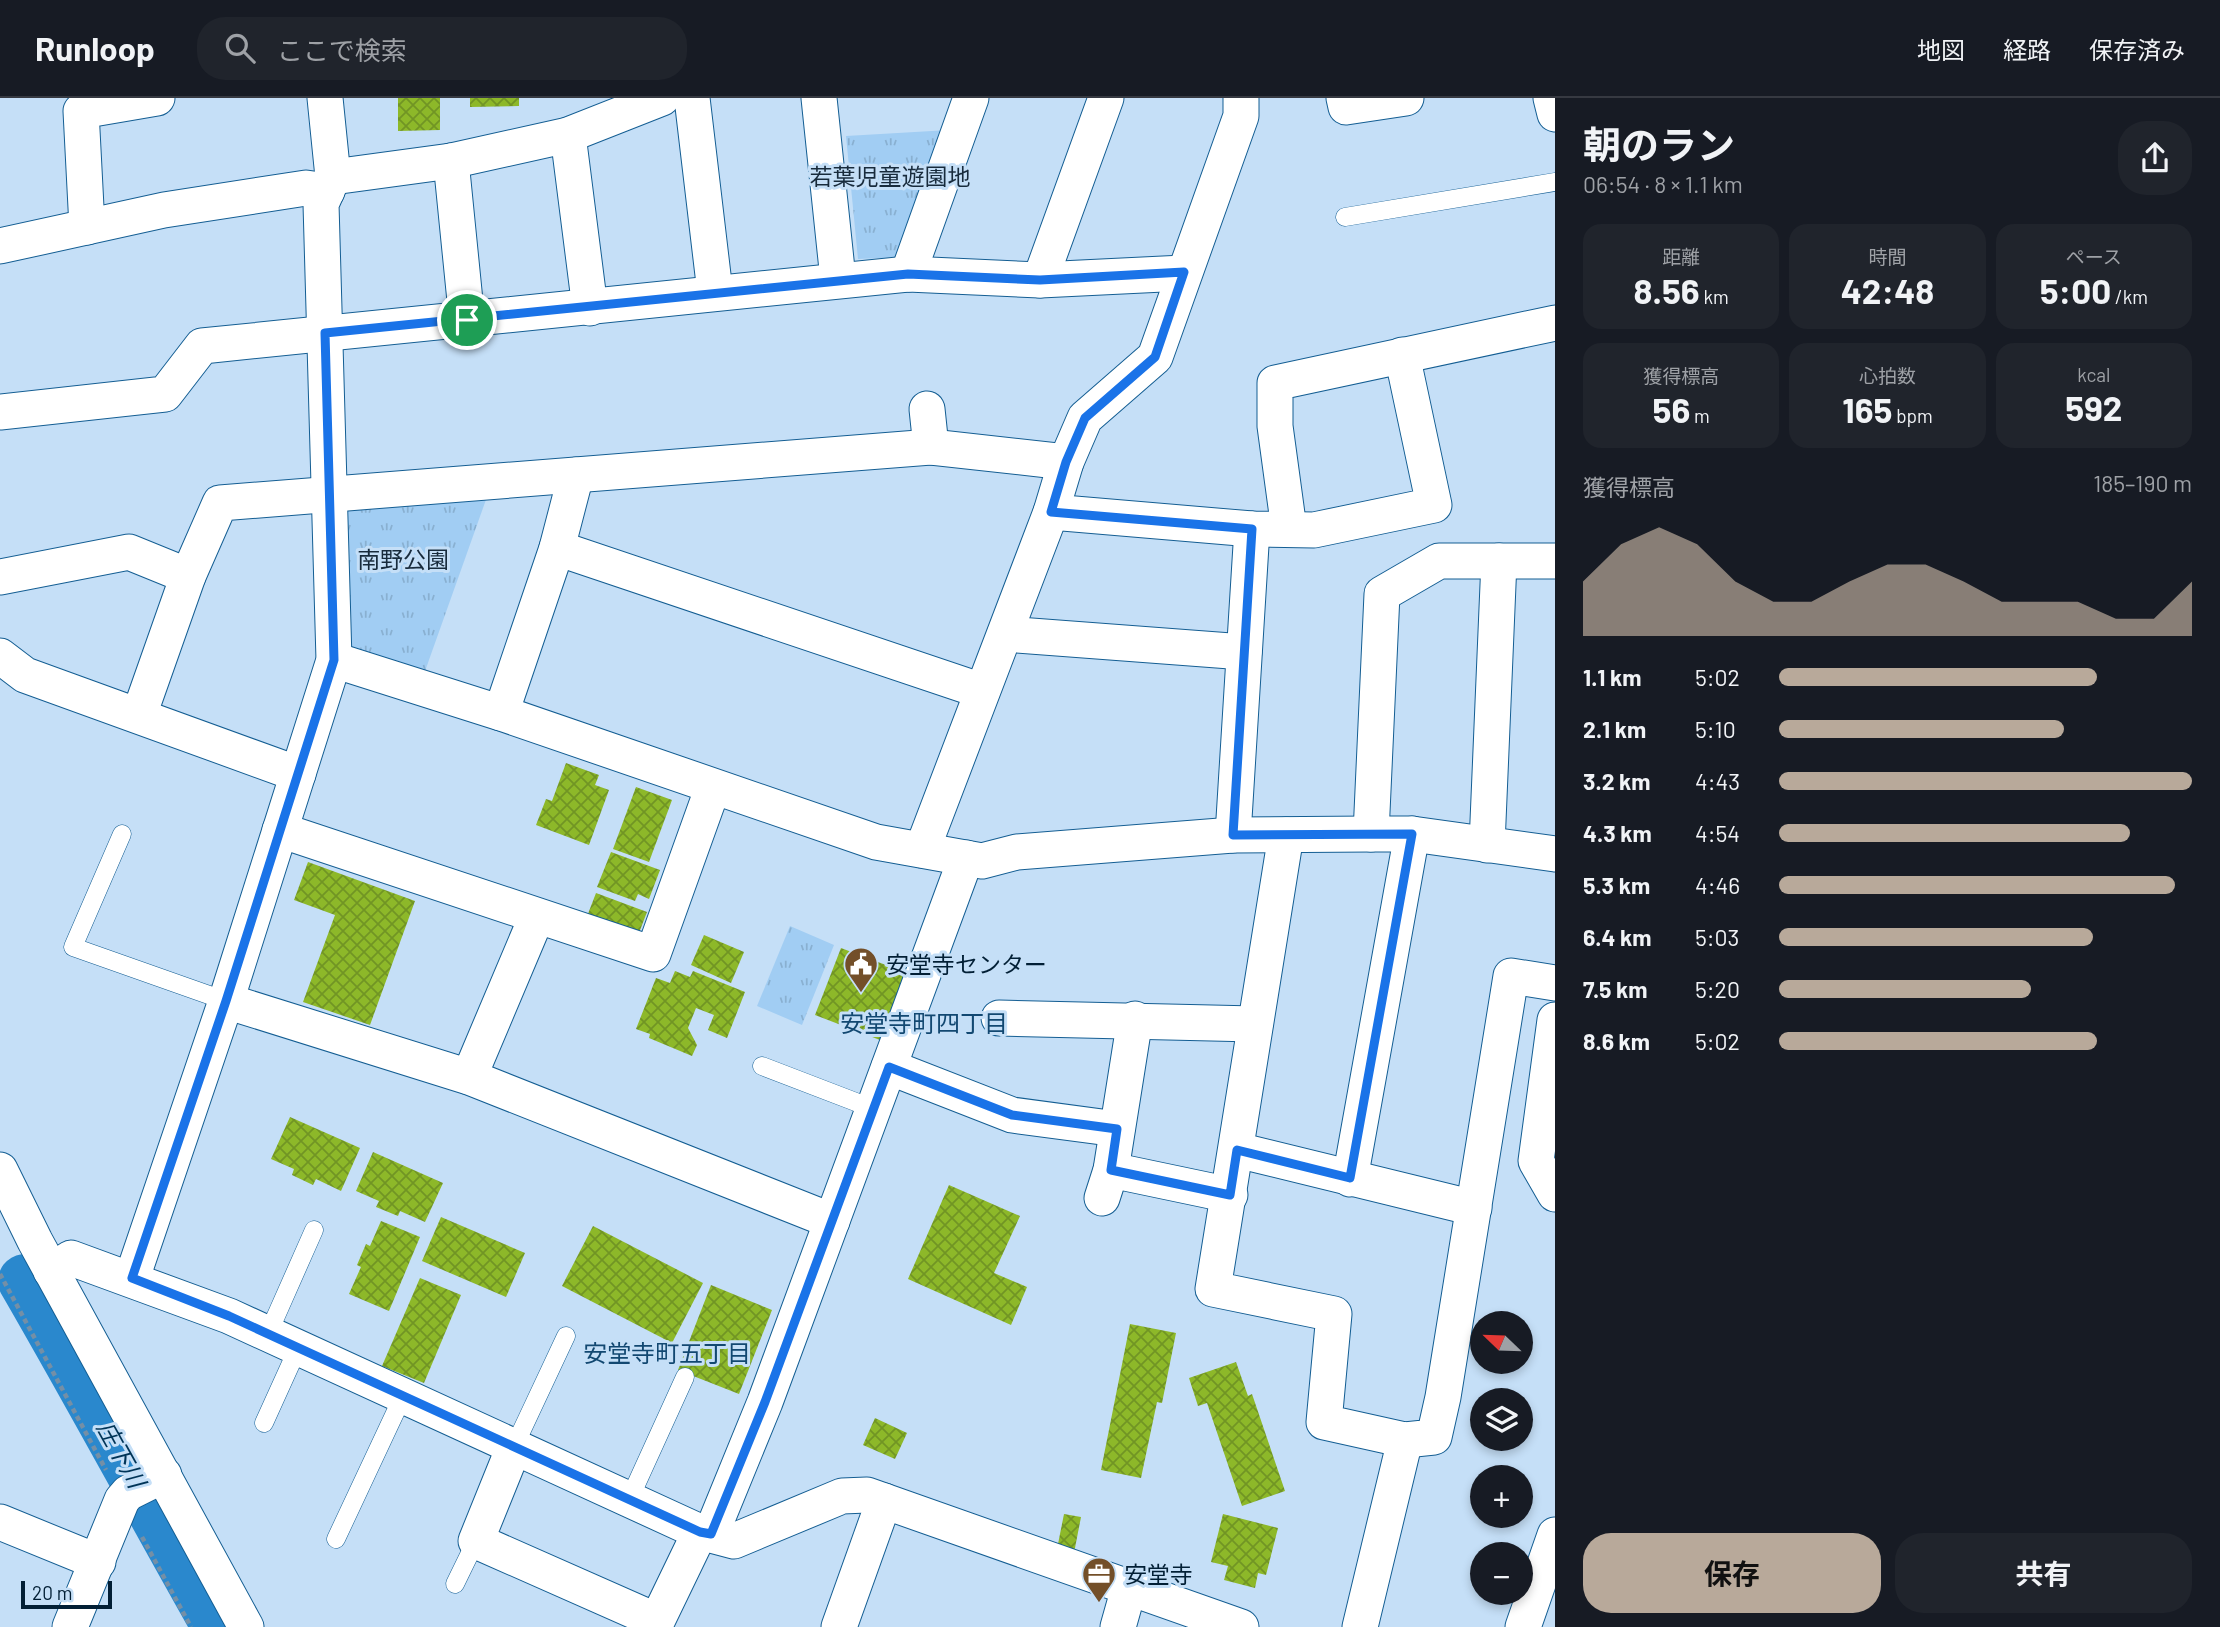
<!DOCTYPE html>
<html lang="ja">
<meta charset="utf-8">
<style>
body{margin:0;font-family:Barlow,"Noto Sans JP",sans-serif;background:#20242c;color:#f1f3f6;height:100vh;display:flex;flex-direction:column;font-size:26px;white-space:nowrap}
*{box-sizing:border-box;margin:0}
p{font-size:23px;color:#9ea1a6}
.icon{flex:none;width:38px;height:38px;fill:none;stroke:currentColor;stroke-width:2;stroke-linecap:round;stroke-linejoin:round}
.map{position:relative;flex:1;overflow:hidden}
.side{display:flex;flex-direction:column;background:#171b24;width:665px}
.side>*{flex:none}
.needle{width:46px;rotate:293deg}
.controls{position:absolute;left:1470px;top:1213px;display:grid;gap:14px}
.controls a{display:grid;place-items:center;width:63px;height:63px;border-radius:50%;background:#171b24;box-shadow:0 4px 10px #0003;font-size:35px}
.scale{position:absolute;left:21px;bottom:18px;width:91px;box-sizing:border-box;padding-left:7px;border:4px solid #021f35;border-top:0;font-size:19px;line-height:24px;white-space:nowrap;color:#021f35;-webkit-text-stroke:5px #c5dff7;paint-order:stroke}
.pin{position:absolute;display:grid;place-items:center;width:60px;height:60px;color:#fff;margin:-30px;border:4px solid #fff;border-radius:50%;box-shadow:0 2px 7px #0007}
.round{display:grid;place-items:center;flex:none;width:74px;height:74px;border-radius:28px;background:#20242c}
.summary{display:flex;align-items:center;justify-content:space-between;height:119px;padding:0 28px}
h1{font-size:38px;font-weight:700;line-height:52px}
.figures{display:grid;grid-template-columns:repeat(3,1fr);gap:10px;height:119px;padding:7px 28px}
.figures div{display:grid;align-content:center;border-radius:18px;background:#20242c;text-align:center}
.figures b{font-size:35px;font-weight:700}
.figures small{font-size:19px;font-weight:400}
.figures p{font-size:19px}
.chart{height:196px;padding:14px 28px}
.chart p{display:flex;justify-content:space-between}
.chart svg{width:100%;height:126px;margin-top:7px;fill:#b8a99a;opacity:.7}
.button{display:flex;gap:14px;margin-top:auto;padding:14px 28px}
.button a{flex:1;height:80px;border-radius:28px;background:#b8a99a;color:#111;font-size:28px;font-weight:700;line-height:80px;text-align:center}
.button a+a{background:#20242c;color:#f1f3f6}
ul{padding:0 28px;list-style:none;font-size:23px}
li{display:grid;grid-template-columns:112px 84px 1fr;align-items:center;height:52px}
li i{height:18px;border-radius:9px;background:#b8a99a}
header{display:flex;align-items:center;gap:42px;box-sizing:border-box;height:98px;padding:0 35px;background:#171b24;border-bottom:2px solid #363941}
header strong{font-size:33px}
nav{display:flex;gap:38px;margin-inline-start:auto;font-size:24px}
.search{width:490px;height:63px;background:#20242c;display:flex;align-items:center;gap:18px;box-sizing:border-box;padding:0 24px;border-radius:28px;color:#9ea1a6;font-size:26px}
main{display:flex;flex:1;min-height:0}
.map>svg:first-child{display:block}
.park{fill:url(#park-tufts)}
.lines{fill:none;stroke-linecap:round;stroke-linejoin:round}
.river{stroke:#2a88cd;stroke-width:54}
.building{fill:url(#building-cross-hatch)}
.lane-casing{stroke:#145e93;stroke-width:19}
.street-casing{stroke:#145e93;stroke-width:37}
.path{stroke:#748fa6;stroke-width:4.5;stroke-dasharray:5 3.5;stroke-linecap:butt}
.lane{stroke:#fff;stroke-width:18}
.street{stroke:#fff;stroke-width:35}
.route-casing{stroke:#fff;stroke-width:14}
.route{stroke:#1a73e8;stroke-width:9}
.labels{text-anchor:middle;dominant-baseline:central;stroke-width:6;stroke-linejoin:round;paint-order:stroke}
.park-label{font-size:23px;fill:#182b3c;stroke:#c5dff7}
.poi-label{font-size:23px;fill:#021f35;stroke:#c5dff7;text-anchor:start}
.neighbourhood-label{font-size:24px;fill:#124871;stroke:#c5dff7}
.water-label{font-size:24px;font-style:italic;fill:#003457;stroke:#c5dff7}
</style>
<header>
<strong>Runloop</strong>
<div class="search"><svg class="icon" aria-label="search" viewBox="0 0 24 24"><circle cx="10" cy="10" r="6"/><path d="M15 15l6 6"/></svg>ここで検索</div>
<nav><a>地図</a><a>経路</a><a>保存済み</a></nav>
</header>
<main>
<div class="map">
<svg width="1555" height="1529" viewBox="0 0 1555 1529">
<defs>
<pattern id="park-tufts" width="24" height="20" patternUnits="userSpaceOnUse" patternTransform="scale(1.75)"><rect width="24" height="20" fill="#a1cdf3"/><path d="M3 7l-1-3M5 7V3M7 7l1-3M15 17l-1-3M17 17v-4M19 17l1-3" fill="none" stroke="#89b0d1"/></pattern>
<pattern id="building-cross-hatch" width="8" height="8" patternUnits="userSpaceOnUse" patternTransform="scale(1.75)"><rect width="8" height="8" fill="#8db829"/><path d="M0 0l8 8M0 8l8-8" fill="none" stroke="#719524"/></pattern>
</defs>
<rect width="100%" height="100%" fill="#c5dff7"/>
<g class="park">
<polygon points="949,32 904,159 858,161 846,38"/>
<polygon points="488,396 424,576 349,550 344,415 352,407"/>
<polygon points="790,828 834,847 802,927 757,908"/>
</g>
<g class="lines">
<path class="river" d="M25 1183C91 1297 154 1414 219 1529"/>
</g>
<g class="building">
<polygon points="398,0 440,0 440,32 398,33"/>
<polygon points="470,0 519,0 519,8 470,9"/>
<polygon points="566,665 599,677 595,687 609,692 589,747 536,727 546,701 552,703"/>
<polygon points="636,689 672,702 649,764 613,751"/>
<polygon points="611,754 660,772 649,801 638,796 635,803 597,789"/>
<polygon points="308,764 415,803 370,927 303,904 335,817 294,802"/>
<polygon points="596,795 647,814 637,840 586,821"/>
<polygon points="704,837 744,854 731,885 691,867"/>
<polygon points="841,850 907,875 880,942 815,917"/>
<polygon points="675,873 690,879 693,873 745,894 727,940 708,932 714,917 696,910 688,930 697,947 692,958 649,940 650,936 636,931 656,880 670,885"/>
<polygon points="290,1019 360,1050 341,1093 316,1081 313,1087 292,1077 294,1071 271,1061"/>
<polygon points="373,1054 443,1085 425,1124 400,1113 398,1118 376,1109 379,1103 356,1093"/>
<polygon points="949,1087 1020,1118 994,1175 1027,1189 1011,1227 908,1181"/>
<polygon points="441,1119 525,1155 506,1199 422,1163"/>
<polygon points="381,1123 420,1139 389,1213 349,1196 361,1169 357,1167 366,1146 370,1148"/>
<polygon points="593,1128 703,1185 672,1245 562,1188"/>
<polygon points="420,1180 461,1197 424,1285 382,1268"/>
<polygon points="711,1187 772,1212 739,1296 678,1272"/>
<polygon points="1130,1226 1176,1235 1162,1305 1157,1304 1141,1380 1101,1372"/>
<polygon points="1236,1264 1248,1298 1252,1296 1285,1393 1242,1408 1207,1305 1198,1308 1189,1280"/>
<polygon points="875,1320 907,1335 895,1361 863,1347"/>
<polygon points="1064,1416 1081,1419 1074,1455 1057,1451"/>
<polygon points="1223,1416 1278,1430 1266,1477 1258,1475 1255,1490 1224,1482 1228,1468 1211,1464"/>
</g>
<g class="lines">
<g class="lane-casing">
<g id="lane">
<polyline points="1345,119 1555,84"/>
<polyline points="122,736 73,849 226,903"/>
<polyline points="762,968 874,1011"/>
<polyline points="268,1236 314,1132"/>
<polyline points="264,1325 298,1250"/>
<polyline points="514,1349 566,1238"/>
<polyline points="629,1402 685,1279"/>
<polyline points="336,1441 403,1298"/>
<polyline points="455,1486 476,1443"/>
</g>
</g>
<g class="street-casing">
<g id="street">
<polyline points="692,0 715,194"/>
<polyline points="819,0 838,181"/>
<polyline points="1344,0 1346,9 1406,0"/>
<polyline points="1551,0 1555,16"/>
<polyline points="568,37 590,210"/>
<polyline points="451,63 467,223"/>
<polyline points="333,79 451,63 568,37 662,0"/>
<polyline points="87,129 81,13 157,0"/>
<polyline points="0,148 164,112 306,90 327,93"/>
<polyline points="908,176 971,0"/>
<polyline points="1040,182 1106,0"/>
<polyline points="927,311 931,349"/>
<polyline points="0,314 165,296 202,248 908,176 1040,182 1184,175"/>
<polyline points="1051,414 1252,431 1314,432 1434,407 1402,257"/>
<polyline points="1289,431 1275,328 1275,285 1555,225"/>
<polyline points="557,450 982,593"/>
<polyline points="0,479 129,454 188,478"/>
<polyline points="1005,536 1244,554"/>
<polyline points="0,558 25,577 298,676"/>
<polyline points="334,562 501,615 876,744 982,763 1017,754 1233,737 1371,736 1412,736 1555,756"/>
<polyline points="501,615 557,450 576,377"/>
<polyline points="139,617 188,478 220,405 931,349 1066,364"/>
<polyline points="280,732 653,856 713,689"/>
<polyline points="1371,736 1382,496 1439,463 1555,463"/>
<polyline points="1233,737 1252,431"/>
<polyline points="1286,737 1213,1191 1334,1216 1324,1324 1405,1342 1434,1339 1443,1299 1511,878 1555,885"/>
<polyline points="1487,747 1499,463"/>
<polyline points="922,752 1051,414 1066,364 1085,320 1155,259 1241,18 1241,0"/>
<polyline points="226,903 469,979 832,1123"/>
<polyline points="999,920 1255,926"/>
<polyline points="1555,922 1536,1063 1555,1096"/>
<polyline points="889,969 1012,1017 1117,1031"/>
<polyline points="469,979 537,818"/>
<polyline points="1237,1052 1474,1110"/>
<polyline points="0,1072 35,1143 246,1529"/>
<polyline points="1111,1072 1230,1097"/>
<polyline points="1350,1081 1412,736"/>
<polyline points="1102,1100 1111,1072 1135,921"/>
<polyline points="51,1173 71,1160 229,1218 700,1434 734,1443 842,1398 867,1397 1241,1529"/>
<polyline points="132,1180 226,903 334,562 321,106 333,79 325,0"/>
<polyline points="514,1349 476,1443 657,1523 700,1434"/>
<polyline points="0,1424 98,1464"/>
<polyline points="711,1436 765,1304 966,760"/>
<polyline points="70,1529 122,1402 128,1395 164,1377"/>
<polyline points="839,1529 884,1403"/>
<polyline points="1118,1529 1129,1490"/>
<polyline points="1360,1529 1405,1342"/>
<polyline points="1523,1529 1555,1437"/>
</g>
</g>
<g class="path">
<polyline points="0,1176 106,1372"/>
<polyline points="142,1439 191,1529"/>
</g>
<use href="#lane" class="lane"/>
<use href="#street" class="street"/>
</g>
<g class="lines">
<g class="route-casing">
<polygon id="route" points="1184,174 1155,259 1085,320 1066,364 1051,414 1252,431 1233,737 1412,736 1350,1080 1237,1052 1230,1097 1111,1072 1117,1031 1012,1017 889,969 765,1304 711,1436 700,1434 229,1218 132,1180 226,903 334,562 325,235 908,176 1040,182"/>
</g>
<use href="#route" class="route"/>
</g>
<defs>
<g id="civic-pin" transform="scale(1.75)"><path d="M0 17L-7.5 6A9.5 9.5 0 1 1 7.5 6Z" fill="#734f29" stroke="#c5dff7"/><path d="M-.6-6.5H3V-4.5H.6V-3L4-1V1h2V6H-6V1h2V-1L-.6-3ZM-1.2 2.5V6h2.4V2.5Z" fill="#fff"/></g>
<g id="office-pin" transform="scale(1.75)"><path d="M0 17L-7.5 6A9.5 9.5 0 1 1 7.5 6Z" fill="#734f29" stroke="#c5dff7"/><path d="M-6-3h4V-5.5h4V-3h4V5H-6ZM-1-4.5V-3h2v-1.5ZM-6 0V1H6V0Z" fill="#fff"/></g>
</defs>
<g fill-rule="evenodd">
<use href="#civic-pin" x="861" y="866"/>
<use href="#office-pin" x="1099" y="1476"/>
</g>
<g class="labels">
<g class="park-label">
<text x="890" y="78">若葉児童遊園地</text>
<text x="403" y="461">南野公園</text>
</g>
<g class="poi-label">
<text x="886" y="866">安堂寺センター</text>
<text x="1124" y="1476">安堂寺</text>
</g>
<g class="neighbourhood-label">
<text x="924" y="924">安堂寺町四丁目</text>
<text x="667" y="1254">安堂寺町五丁目</text>
</g>
<g class="water-label">
<text transform="translate(122 1356) rotate(61)">庄下川</text>
</g>
</g>
</svg>
<div class="controls">
<a><svg class="needle" viewBox="-14 -14 28 28"><path d="M0-13l5 13h-10z" fill="#e53935"/><path d="M0 13l5-13h-10z" fill="#9ea1a6"/></svg></a>
<a><svg class="icon" aria-label="layers" viewBox="0 0 24 24"><path d="M12 4l9 5-9 5-9-5zM3 14l9 5 9-5"/></svg></a>
<a>+</a>
<a>−</a>
</div>
<div class="scale">20 m</div>
<div class="pin" style="left:467px;top:222px;background:#1e9e55"><svg class="icon" aria-label="arrive" viewBox="0 0 24 24"><path d="M6 21V4h12l-3 4 3 4H6"/></svg></div>
</div>
<section class="side">
<div class="summary"><div><h1>朝のラン</h1><p>06:54 · 8 × 1.1 km</p></div><a class="round"><svg class="icon" aria-label="share" viewBox="0 0 24 24"><path d="M12 15V3M7 8l5-5 5 5M5 13v7h14v-7"/></svg></a></div>
<div class="figures">
<div><p>距離</p><b>8.56<small> km</small></b></div>
<div><p>時間</p><b>42:48</b></div>
<div><p>ペース</p><b>5:00<small> /km</small></b></div>
</div>
<div class="figures">
<div><p>獲得標高</p><b>56<small> m</small></b></div>
<div><p>心拍数</p><b>165<small> bpm</small></b></div>
<div><p>kcal</p><b>592</b></div>
</div>
<div class="chart"><p><span>獲得標高</span>185–190 m</p>
<svg viewBox="0 0 160 44" preserveAspectRatio="none"><path d="M0 44V25L10 12L20 6L30 12L40 25L50 32L60 32L70 25L80 19L90 19L100 25L110 32L120 32L130 32L140 38L150 38L160 25V44z"/></svg>
</div>
<ul>
<li><b>1.1 km</b>5:02<i style="width:77%"></i></li>
<li><b>2.1 km</b>5:10<i style="width:69%"></i></li>
<li><b>3.2 km</b>4:43<i style="width:100%"></i></li>
<li><b>4.3 km</b>4:54<i style="width:85%"></i></li>
<li><b>5.3 km</b>4:46<i style="width:96%"></i></li>
<li><b>6.4 km</b>5:03<i style="width:76%"></i></li>
<li><b>7.5 km</b>5:20<i style="width:61%"></i></li>
<li><b>8.6 km</b>5:02<i style="width:77%"></i></li>
</ul>
<div class="button"><a>保存</a><a>共有</a></div>
</section>
</main>
